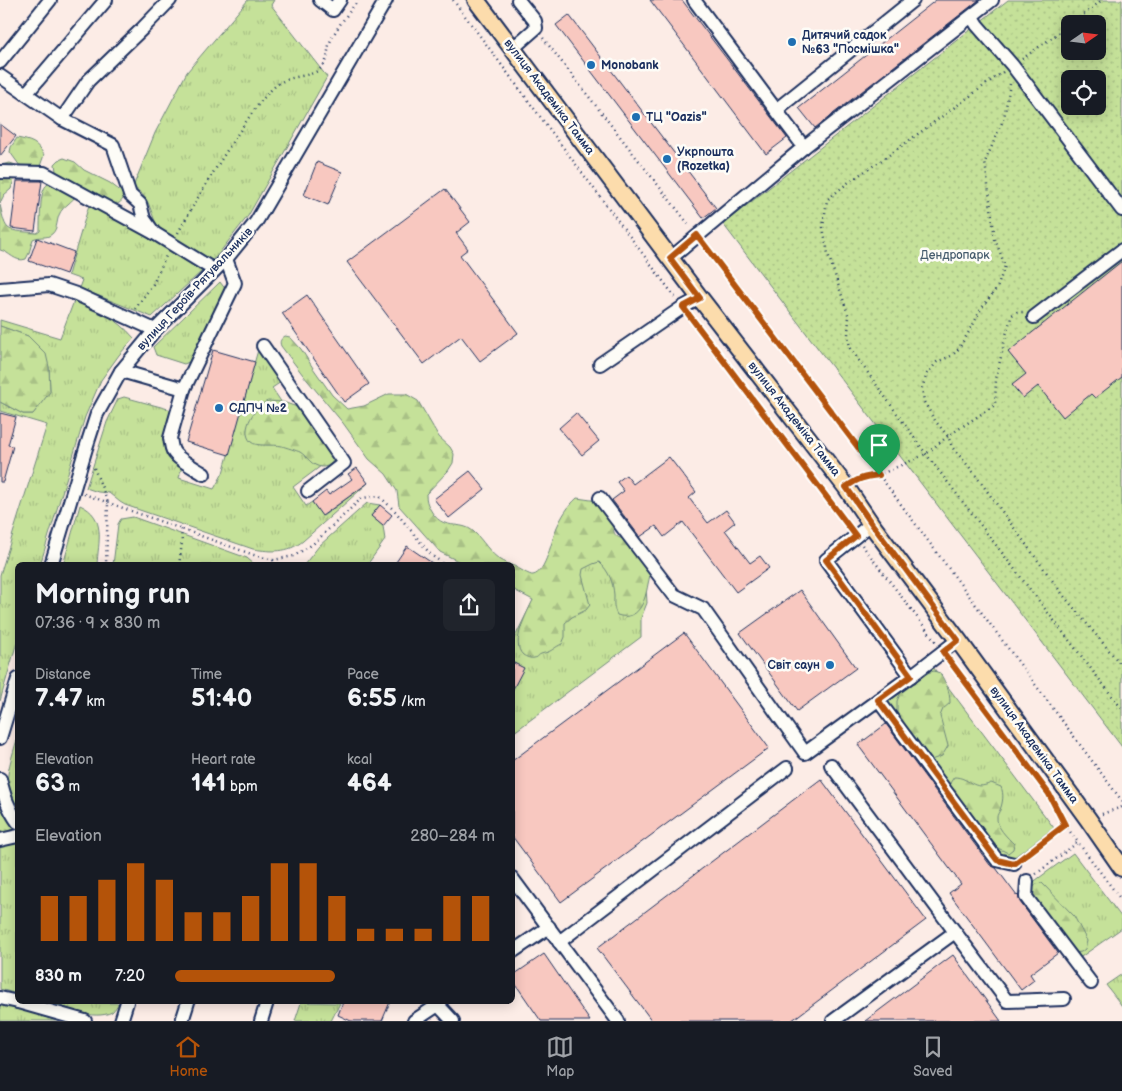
<!DOCTYPE html>
<meta charset="utf-8">
<style>
body{margin:0;font-family:"Balsamiq Sans",sans-serif;background:#20242c;color:#f1f3f6;height:100vh;display:flex;flex-direction:column;font-size:19px;white-space:nowrap}
*{box-sizing:border-box;margin:0}
p{font-size:16px;color:#9ea1a6}
.icon{flex:none;width:28px;height:28px;fill:none;stroke:currentColor;stroke-width:2;stroke-linecap:round;stroke-linejoin:round}
.map{position:relative;flex:1;overflow:hidden}
.side{position:absolute;left:15px;top:562px;width:500px;height:442px;display:flex;flex-direction:column;background:#171b24;border-radius:8px;box-shadow:0 2px 12px #0003}
.side>*{flex:none}
.needle{width:32px;rotate:76deg}
.buttons{position:absolute;left:1061px;top:15px;display:grid;gap:10px}
.buttons a{display:grid;place-items:center;width:45px;height:45px;border-radius:8px;background:#171b24;box-shadow:0 2px 12px #0003;font-size:25px}
.pin{position:absolute;display:grid;place-items:center;width:42px;height:42px;color:#fff;margin:-51px -21px;border-radius:50% 50% 50% 0;rotate:-45deg;box-shadow:0 0 5px #0007}
.pin .icon{rotate:45deg}
.round{display:grid;place-items:center;flex:none;width:52px;height:52px;border-radius:8px;background:#20242c}
.overview{display:flex;align-items:center;justify-content:space-between;height:85px;padding:0 20px}
h1{font-size:28px;font-weight:700;line-height:38px}
.figures{display:grid;grid-template-columns:repeat(3,1fr);gap:8px;height:85px;padding:5px 20px}
.figures div{display:grid;align-content:center}
.figures b{font-size:25px;font-weight:700}
.figures small{font-size:14px;font-weight:400}
.figures p{font-size:14px}
.chart{height:140px;padding:10px 20px}
.chart p{display:flex;justify-content:space-between}
.chart svg{width:100%;height:90px;margin-top:5px;stroke:#b45309;stroke-width:6}
ul{padding:0 20px;list-style:none;font-size:16px}
li{display:grid;grid-template-columns:80px 60px 1fr;align-items:center;height:38px}
li i{height:12px;border-radius:6px;background:#b45309}
.menu{display:flex;justify-content:space-around;align-items:center;height:70px;border-top:1px solid #363941;background:#171b24;font-size:14px;color:#9ea1a6}
.menu a{display:grid;justify-items:center;gap:2px}
.menu .on{color:#b45309}
.map>svg:first-child{display:block}
.grass{fill:url(#grass-tufts);stroke:#70887c}
.forest{fill:url(#forest-firs);stroke:#70887c}
.park{fill:url(#park-dots);stroke:#70887c;fill-rule:evenodd}
.building{fill:#f8c8c0;stroke:#1b2f5e}
.lines{fill:none;stroke-linecap:round;stroke-linejoin:round}
.minor-casing{stroke:#1b2f5e;stroke-width:16}
.major-casing{stroke:#1b2f5e;stroke-width:20}
.path{stroke:#1b2f5e;stroke-width:2.5;stroke-dasharray:1 4;stroke-linecap:butt}
.minor{stroke:#fdfcf7;stroke-width:12}
.major{stroke:#fcdcac;stroke-width:16}
.route-casing{stroke:#fff;stroke-width:10}
.route{stroke:#b45309;stroke-width:6}
.poi-dot{fill:#1f6fb2;stroke:#fdfcf7;stroke-width:2}
.labels{text-anchor:middle;dominant-baseline:central;stroke-width:5;stroke-linejoin:round;paint-order:stroke}
.poi-label{font-size:12px;font-weight:bold;fill:#1b2f5e;stroke:#fdfcf7;text-anchor:start}
.street-label{font-size:12px;fill:#1b2f5e;stroke:#fdfcf7}
.park-label{font-size:12px;fill:#465c6d;stroke:#fdfcf7}
</style>
<div class="map">
<svg width="1122" height="1021" viewBox="0 0 1122 1021">
<defs>
<pattern id="grass-tufts" width="24" height="20" patternUnits="userSpaceOnUse" patternTransform="scale(1.25)"><rect width="24" height="20" fill="#c5e199"/><path d="M3 7l-1-3M5 7V3M7 7l1-3M15 17l-1-3M17 17v-4M19 17l1-3" fill="none" stroke="#a9c186"/></pattern>
<pattern id="forest-firs" width="22" height="20" patternUnits="userSpaceOnUse" patternTransform="scale(1.25)"><rect width="22" height="20" fill="#c5e199"/><path d="M5 1l3.5 6h-7zM16 11l3.5 6h-7z" fill="#a9c186"/></pattern>
<pattern id="park-dots" width="8" height="8" patternUnits="userSpaceOnUse" patternTransform="scale(1.25)"><rect width="8" height="8" fill="#c5e199"/><path d="M2 2h.1M6 6h.1" fill="none" stroke="#a9c186" stroke-width="1.8" stroke-linecap="round"/></pattern>
</defs>
<rect width="100%" height="100%" fill="#fcece6"/>
<filter id="ink" filterUnits="userSpaceOnUse"><feTurbulence type="fractalNoise" baseFrequency=".02" numOctaves="2"/><feDisplacementMap in="SourceGraphic" scale="10" xChannelSelector="R" yChannelSelector="G"/><feConvolveMatrix kernelMatrix="1 2 1 2 8 2 1 2 1" color-interpolation-filters="sRGB"/></filter>
<g filter="url(#ink)">
<g class="grass">
<path d="M248 0H274L271 5 327 77 248 216 216 257 212 260 209 259 161 231C148 214 154 200 133 187L155 133 187 72Z"/>
<polygon points="89,205 159,244 202,271 152,317 79,288 82,280 68,275"/>
<polygon points="220,282 226,290 189,362 184,364 156,355 153,347"/>
<path d="M74 301C98 309 117 318 134 338L119 355 101 380 85 417 40 565H18L17 642 0 701V575L47 425 0 411V402L23 414H33L50 391 49 367 28 336 0 326V320L60 338Z"/>
<path d="M258 350 281 382 272 388 288 412 297 405 333 457 293 487 306 506 312 502 323 516 368 483 303 541C288 553 272 552 253 549L125 505 120 502 109 493 98 492 86 488 107 422 118 399 124 397 172 410 164 444 167 450 182 466 179 478 214 489 223 473Z"/>
<polygon points="367,503 380,505 371,516 383,526 385,540 367,565 304,565 319,546"/>
<path d="M80 505C107 517 98 542 97 565H63Z"/>
<polygon points="579,507 646,585 647,603 641,618 641,637 513,733 512,643"/>
<polygon points="133,517 247,558 255,565 113,565 118,524 121,519"/>
<polygon points="933,667 1054,828 1013,858 1000,855 884,701"/>
<path d="M17 739V814C14 806 10 799 8 791 5 773 13 755 17 739Z"/>
<polygon points="0,798 7,816 17,830 0,836"/>
<polygon points="17,840 17,994 0,989 0,844"/>
<polygon points="1073,853 1122,918 1122,928 1078,959 1030,896 1032,883"/>
<polygon points="1122,974 1122,1006 1106,985"/>
<polygon points="0,1003 58,1021 0,1021"/>
<path d="M43 1003H119C117 1006 115 1009 112 1012 95 1021 62 1008 43 1003Z"/>
<polygon points="301,1003 301,1002 340,1003 331,1021 295,1021"/>
</g>
<g class="forest">
<path d="M17 138C31 141 37 142 44 155L40 166 29 170 20 166 10 152 11 147Z"/>
<path d="M64 158 75 162 84 170 110 183 123 193 124 197C121 202 120 204 114 204L79 186 69 179 62 176 56 171 55 164 59 160Z"/>
<polygon points="10,163 16,165 17,170 11,189 4,195 0,203 0,165"/>
<path d="M54 182 77 193C73 203 63 205 59 215 56 223 58 231 49 236 44 238 39 236 33 239L29 253 26 259C15 263 10 252 0 250V205C2 212 3 223 8 228 12 232 31 232 37 233L40 231C40 221 40 197 44 189 46 184 50 183 54 182Z"/>
<polygon points="0,326 28,336 46,354 49,367 50,392 33,414 23,414 0,402"/>
<path d="M285 336 290 337 301 349 313 368 332 395 347 409 364 406 389 394H406L418 401 439 437 450 447 454 454 453 463 448 471 426 494C426 500 427 503 430 509 443 533 460 519 474 532 483 540 490 554 501 560 504 562 509 564 512 565H466L440 552 399 506 397 491 386 474 369 459 343 423 303 375 281 346C279 341 281 339 285 336Z"/>
<path d="M268 401 283 402 300 408 306 417 309 423 315 429 334 459C331 464 328 467 322 467 311 466 308 457 300 452 298 451 285 447 282 446 274 444 256 447 251 442 239 430 256 405 268 401Z"/>
<path d="M577 498 598 501C602 506 607 512 610 518 616 533 610 537 629 540 634 546 646 558 649 565 652 570 649 579 648 584 645 601 639 622 617 615 613 607 614 604 614 595 613 582 609 571 599 562L593 564 583 569 582 575 590 605 586 610 572 617 565 623V637L562 644C555 647 553 650 548 652 546 653 543 653 541 654 536 656 540 657 534 658 531 659 526 657 523 655 510 643 527 613 533 600L512 589V565C517 567 530 576 533 575 546 573 552 538 557 527 562 516 568 506 577 498Z"/>
<path d="M934 671 940 673C946 683 950 691 950 703L943 709 940 716 948 746 942 756 931 760 920 753 897 721V701L901 692 909 682 920 675Z"/>
<path d="M954 777C970 777 973 792 991 783L1001 787C1004 794 1003 802 1000 810 999 812 997 815 997 817 996 827 1007 837 1014 844L1013 849 1008 853 994 846 951 792 950 783Z"/>
<polygon points="1042,883 1074,916 1087,941 1085,949 1081,952 1075,953 1034,900 1031,891 1036,884"/>
</g>
<path class="park" d="M1008 0H1122V747L723 224ZM1070 24H1098V51H1070ZM1070 79H1098V106H1070Z"/>
<g class="building">
<polygon points="650,0 682,0 787,138 766,154"/>
<polygon points="936,0 979,0 815,128 799,108"/>
<polygon points="569,15 716,208 703,218 556,25"/>
<polygon points="0,124 16,136 0,156"/>
<polygon points="317,162 342,172 328,205 304,195"/>
<polygon points="17,181 42,181 35,231 11,228"/>
<polygon points="445,189 470,222 456,233 468,249 460,255 518,333 480,361 461,336 424,364 347,262"/>
<polygon points="37,238 74,252 66,274 29,261"/>
<polygon points="1122,261 1122,377 1095,398 1091,394 1063,417 1038,386 1023,398 1012,385 1026,374 1008,352"/>
<polygon points="307,295 369,384 344,402 282,313"/>
<polygon points="213,350 255,362 229,455 186,442"/>
<polygon points="0,413 16,417 8,445 13,446 3,482 0,482"/>
<polygon points="576,413 599,441 582,455 559,428"/>
<polygon points="669,457 696,492 689,498 708,523 726,510 735,522 725,530 750,563 760,556 769,568 736,592 683,522 664,537 656,526 640,537 612,500 624,491 617,482 626,475 633,484"/>
<polygon points="357,468 368,483 322,516 312,502 326,491 329,495 352,479 348,474"/>
<polygon points="470,471 485,489 449,518 434,499"/>
<polygon points="380,505 392,515 383,526 371,516"/>
<polygon points="407,546 435,565 394,565"/>
<polygon points="800,590 856,668 797,711 740,633"/>
<polygon points="684,633 769,748 561,902 512,836 512,761"/>
<polygon points="512,662 524,668 512,691"/>
<polygon points="886,724 990,865 996,868 1017,896 1018,895 1020,902 1058,953 1030,974 1034,980 1021,990 949,893 961,884 858,745"/>
<polygon points="821,779 926,920 791,1021 652,1021 597,948"/>
<polygon points="544,954 590,1021 541,1021 512,979 512,976"/>
<polygon points="953,955 1001,1021 865,1021"/>
<polygon points="343,1002 390,1002 382,1021 351,1021 338,1015"/>
</g>
<g class="lines">
<g class="minor-casing">
<g id="minor">
<polyline points="320,0 333,10 340,0"/>
<polyline points="694,0 776,110"/>
<polyline points="972,17 977,25 1012,65 1122,210"/>
<polyline points="512,49 536,28 535,21 518,0"/>
<polyline points="0,62 50,0"/>
<polyline points="0,76 62,119"/>
<polyline points="26,94 106,0"/>
<polyline points="804,147 776,110 913,0"/>
<polyline points="0,172 44,173 154,233 214,270"/>
<polyline points="154,233 144,219 140,204 130,195 113,145 62,119 88,81 142,29 170,0"/>
<polyline points="671,258 804,147 992,0"/>
<polyline points="0,289 49,285 76,294 155,330"/>
<polyline points="1034,317 1122,250"/>
<polyline points="263,346 344,463 308,491"/>
<polyline points="600,364 683,307 700,298"/>
<polyline points="121,371 184,389 235,283 226,259"/>
<path d="M184 389 170 438C171 443 171 447 173 451 178 460 195 468 204 474"/>
<polyline points="600,498 674,595 703,609 805,753 911,676"/>
<polyline points="871,524 826,560 911,676 958,640"/>
<polyline points="51,565 86,448 97,414 121,371 155,330 226,259 256,222 386,0"/>
<polyline points="878,700 997,860 1014,864"/>
<polyline points="0,738 18,679"/>
<polyline points="831,765 955,932"/>
<path d="M0 779C4 795 8 809 18 822"/>
<polyline points="0,840 18,836"/>
<polyline points="512,878 618,1021"/>
<polyline points="1027,881 1026,897 1091,983"/>
<polyline points="559,942 787,768"/>
<polyline points="512,952 549,927"/>
<polyline points="0,998 18,1002"/>
<polyline points="18,1002 85,1021"/>
<polyline points="441,1002 438,1005 453,1021"/>
<polyline points="121,1021 127,1002"/>
<polyline points="182,1021 188,1002"/>
<polyline points="261,1021 267,1002"/>
<polyline points="414,1021 438,1005"/>
<polyline points="833,1021 955,932 1007,1001 1064,999"/>
</g>
</g>
<g class="major-casing">
<polyline id="major" points="476,0 700,298 846,487 871,524 958,640 1088,819 1122,868"/>
</g>
<g class="path">
<polyline points="453,0 675,297"/>
<polyline points="1072,24 1102,0"/>
<polyline points="543,38 690,226"/>
<polyline points="1022,59 1070,25"/>
<polyline points="1003,72 885,158 850,181 827,200 823,227 828,254 849,317 848,335 850,348 926,454 1122,709"/>
<polyline points="1010,84 1004,118 985,162 995,239 1005,266 997,288 981,309 972,327 957,351 951,356 937,362 927,374 922,388 924,402 936,422 948,436 952,447 971,469 1063,595 1122,666"/>
<path d="M178 233C196 200 215 169 235 138 246 122 262 96 278 84 290 75 312 77 320 69 328 63 327 54 329 45 334 30 349 13 358 0"/>
<polyline points="704,245 879,475 1122,801"/>
<polyline points="135,309 153,284 166,256"/>
<polyline points="691,317 848,527"/>
<polyline points="94,468 108,503 106,565"/>
<polyline points="858,479 865,477 879,475 926,454 948,436 995,405 996,378 1007,331 1012,315 1017,312 1024,312"/>
<polyline points="84,494 254,555 273,560 294,556 313,544 362,498 379,496 395,511 431,555 445,565"/>
<polyline points="862,545 936,642"/>
<polyline points="273,560 277,565"/>
<polyline points="179,565 182,543 181,529"/>
<polyline points="949,661 1049,794 1065,825 1122,901"/>
<polyline points="1102,814 1122,807"/>
<polyline points="1023,858 1065,825"/>
<polyline points="1036,874 1077,843"/>
</g>
<use href="#minor" class="minor"/>
<use href="#major" class="major"/>
</g>
</g>
<g class="lines" filter="url(#ink)">
<g class="route-casing">
<path id="route" d="M697 235 879 475C864 477 859 478 846 487L872 524 958 640 943 652 1049 794 1065 825 1014 864 997 860 878 700 911 676 826 560 856 536 683 307 700 298 670 258Z"/>
</g>
<use href="#route" class="route"/>
</g>
<g class="poi-dot">
<circle cx="792" cy="42" r="5"/>
<circle cx="591" cy="65" r="5"/>
<circle cx="636" cy="117" r="5"/>
<circle cx="667" cy="159" r="5"/>
<circle cx="219" cy="408" r="5"/>
<circle cx="830" cy="665" r="5"/>
</g>
<g class="labels">
<g class="poi-label">
<text x="802" y="35">Дитячий садок<tspan x="802" dy="14">№63 "Посмішка"</tspan></text>
<text x="601" y="65">Monobank</text>
<text x="646" y="117">ТЦ "Oazis"</text>
<text x="677" y="152">Укрпошта<tspan x="677" dy="14">(Rozetka)</tspan></text>
<text x="229" y="408">СДПЧ №2</text>
<text x="820" y="665" text-anchor="end">Світ саун</text>
</g>
<g class="street-label">
<text transform="translate(549 97) rotate(53)">вулиця Академіка Тамма</text>
<text transform="translate(195 289) rotate(-47)">вулиця Героїв-Рятувальників</text>
<text transform="translate(794 419) rotate(52)">вулиця Академіка Тамма</text>
<text transform="translate(1034 745) rotate(54)">вулиця Академіка Тамма</text>
</g>
<g class="park-label">
<text x="955" y="255">Дендропарк</text>
</g>
</g>
</svg>
<div class="buttons">
<a><svg class="needle" viewBox="-14 -14 28 28"><path d="M0-13l5 13h-10z" fill="#e53935"/><path d="M0 13l5-13h-10z" fill="#9ea1a6"/></svg></a>
<a><svg class="icon" aria-label="locate" viewBox="0 0 24 24"><circle cx="12" cy="12" r="6"/><path d="M12 2v4M12 18v4M2 12h4M18 12h4"/></svg></a>
</div>
<div class="pin" style="left:879px;top:475px;background:#1e9e55"><svg class="icon" aria-label="arrive" viewBox="0 0 24 24"><path d="M6 21V4h12l-3 4 3 4H6"/></svg></div>
<section class="side">
<div class="overview"><div><h1>Morning run</h1><p>07:36 · 9 × 830 m</p></div><a class="round"><svg class="icon" aria-label="share" viewBox="0 0 24 24"><path d="M12 15V3M7 8l5-5 5 5M5 13v7h14v-7"/></svg></a></div>
<div class="figures">
<div><p>Distance</p><b>7.47<small> km</small></b></div>
<div><p>Time</p><b>51:40</b></div>
<div><p>Pace</p><b>6:55<small> /km</small></b></div>
</div>
<div class="figures">
<div><p>Elevation</p><b>63<small> m</small></b></div>
<div><p>Heart rate</p><b>141<small> bpm</small></b></div>
<div><p>kcal</p><b>464</b></div>
</div>
<div class="chart"><p><span>Elevation</span>280–284 m</p>
<svg viewBox="0 0 160 44" preserveAspectRatio="none"><path d="M5 44V22M15 44V22M25 44V14M35 44V6M45 44V14M55 44V30M65 44V30M75 44V22M85 44V6M95 44V6M105 44V22M115 44V38M125 44V38M135 44V38M145 44V22M155 44V22"/></svg>
</div>
<ul>
<li><b>830 m</b>7:20<i style="width:50%"></i></li>
</ul>
</section>
</div>
<nav class="menu">
<a class="on"><svg class="icon" aria-label="home" viewBox="0 0 24 24"><path d="M3 11l9-7 9 7M6 9v11h12V9"/></svg>Home</a>
<a><svg class="icon" aria-label="map" viewBox="0 0 24 24"><path d="M3 6l6-2 6 2 6-2v14l-6 2-6-2-6 2zM9 4v14M15 6v14"/></svg>Map</a>
<a><svg class="icon" aria-label="saved" viewBox="0 0 24 24"><path d="M7 4h10v16l-5-4-5 4z"/></svg>Saved</a>
</nav>
